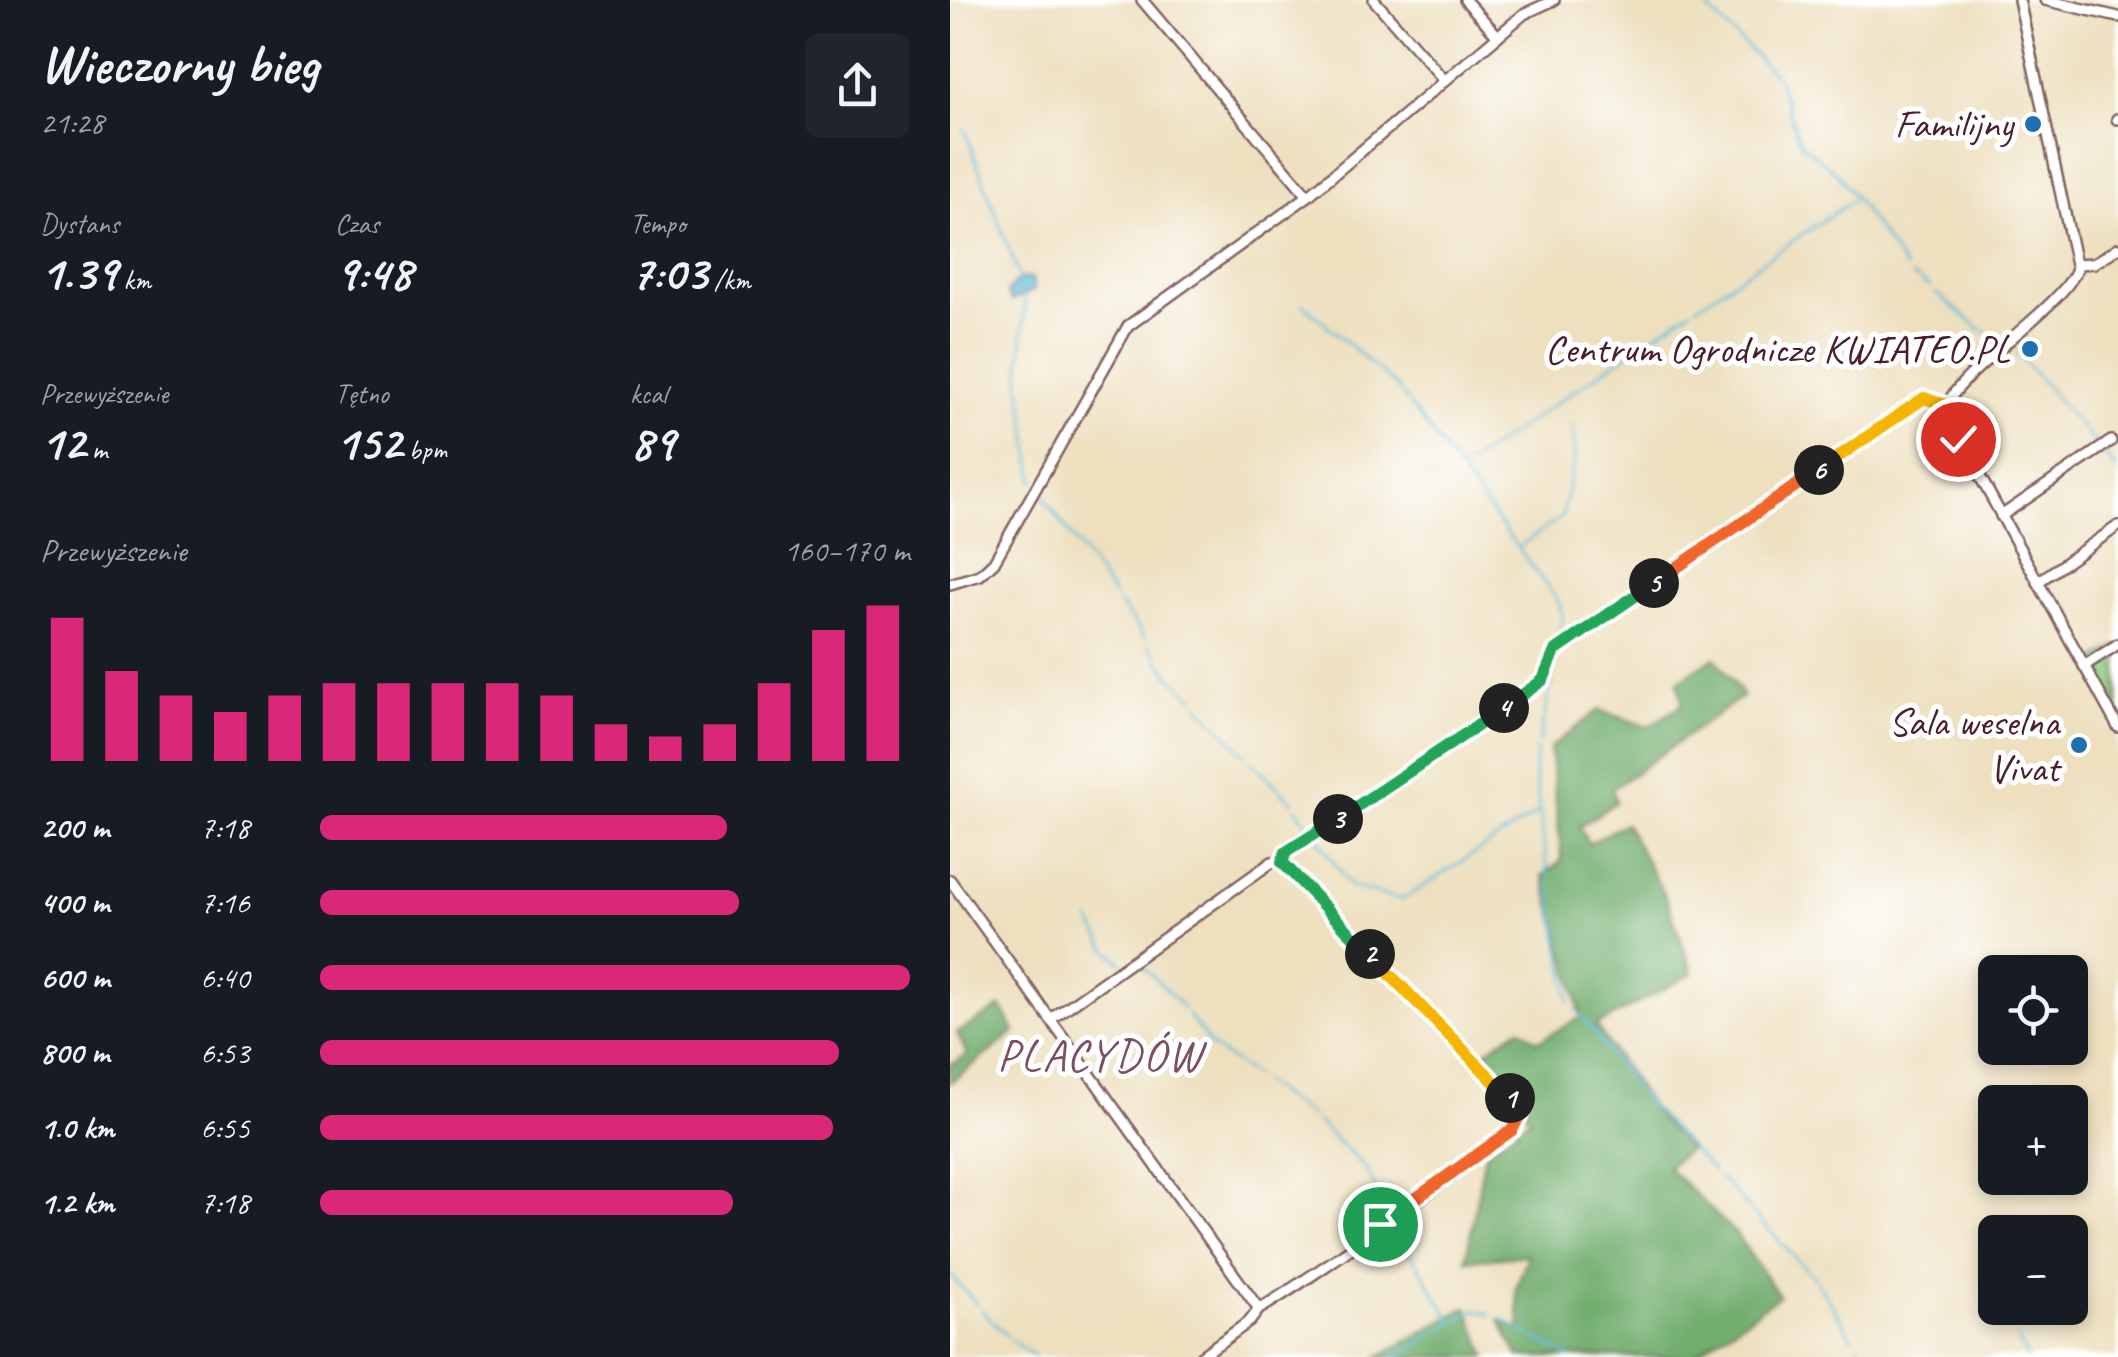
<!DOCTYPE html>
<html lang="pl">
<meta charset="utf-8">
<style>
body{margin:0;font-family:Caveat,sans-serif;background:#20242c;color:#f1f3f6;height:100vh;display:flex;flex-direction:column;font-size:38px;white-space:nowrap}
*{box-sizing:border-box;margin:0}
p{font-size:32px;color:#9ea1a6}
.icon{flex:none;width:55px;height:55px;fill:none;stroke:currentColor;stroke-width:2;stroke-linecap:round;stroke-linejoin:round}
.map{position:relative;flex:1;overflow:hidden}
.details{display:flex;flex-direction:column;background:#171b24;width:950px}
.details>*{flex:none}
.controls{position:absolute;left:1028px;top:955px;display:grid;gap:20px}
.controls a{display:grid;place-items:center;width:110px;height:110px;border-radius:15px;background:#171b24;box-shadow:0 5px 15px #0003;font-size:50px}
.pin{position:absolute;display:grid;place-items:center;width:85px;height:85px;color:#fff;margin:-42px;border:5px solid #fff;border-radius:50%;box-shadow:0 2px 10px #0007}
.km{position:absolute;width:50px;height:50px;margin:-25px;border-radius:50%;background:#222;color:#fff;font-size:28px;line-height:50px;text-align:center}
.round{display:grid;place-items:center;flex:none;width:105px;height:105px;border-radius:15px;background:#20242c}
.summary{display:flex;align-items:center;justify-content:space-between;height:170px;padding:0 40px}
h1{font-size:55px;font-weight:700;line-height:75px}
.metrics{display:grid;grid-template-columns:repeat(3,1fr);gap:15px;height:170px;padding:10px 40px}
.metrics div{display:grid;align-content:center}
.metrics b{font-size:50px;font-weight:700}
.metrics small{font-size:28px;font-weight:400}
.metrics p{font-size:28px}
.chart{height:280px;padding:20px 40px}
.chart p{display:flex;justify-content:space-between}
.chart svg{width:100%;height:180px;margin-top:10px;stroke:#db2777;stroke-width:6}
ul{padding:0 40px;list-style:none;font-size:32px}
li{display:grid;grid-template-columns:160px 120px 1fr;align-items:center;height:75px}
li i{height:25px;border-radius:12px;background:#db2777}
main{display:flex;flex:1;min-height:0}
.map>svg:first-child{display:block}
.green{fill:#8eca7f;stroke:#6c7455;stroke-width:2.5}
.forest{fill:#72ae6e;stroke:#5e664c;stroke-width:2.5}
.water{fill:#5ab9d8;stroke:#526c82;stroke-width:2.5}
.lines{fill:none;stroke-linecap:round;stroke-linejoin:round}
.stream{stroke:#5ab9d8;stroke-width:2.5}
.minor-casing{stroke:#83635f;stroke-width:14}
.minor{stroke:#fff;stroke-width:9}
.split-1-casing{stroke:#fff;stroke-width:20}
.split-2-casing{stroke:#fff;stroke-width:20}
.split-3-casing{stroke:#fff;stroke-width:20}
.split-4-casing{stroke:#fff;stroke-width:20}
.split-5-casing{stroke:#fff;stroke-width:20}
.split-6-casing{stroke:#fff;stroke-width:20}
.split-7-casing{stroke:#fff;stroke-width:20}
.split-1{stroke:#f0652b;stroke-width:12}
.split-2{stroke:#f5b400;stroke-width:12}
.split-3{stroke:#22a559;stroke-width:12}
.split-4{stroke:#22a559;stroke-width:12}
.split-5{stroke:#22a559;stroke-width:12}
.split-6{stroke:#f0652b;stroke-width:12}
.split-7{stroke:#f5b400;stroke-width:12}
.poi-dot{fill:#1f6fb2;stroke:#fff;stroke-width:4}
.labels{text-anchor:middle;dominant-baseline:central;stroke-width:10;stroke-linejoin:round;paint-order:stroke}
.poi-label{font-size:40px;fill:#4a1f2b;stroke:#fff;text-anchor:end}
.quarter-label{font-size:45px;letter-spacing:2.5px;fill:#7e4f61;stroke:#fff}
</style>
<main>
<section class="details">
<div class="summary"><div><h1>Wieczorny bieg</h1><p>21:28</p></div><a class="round"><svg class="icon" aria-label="share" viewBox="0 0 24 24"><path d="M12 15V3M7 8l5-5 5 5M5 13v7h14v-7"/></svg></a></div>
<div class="metrics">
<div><p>Dystans</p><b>1.39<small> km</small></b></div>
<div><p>Czas</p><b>9:48</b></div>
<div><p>Tempo</p><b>7:03<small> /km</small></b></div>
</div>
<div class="metrics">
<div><p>Przewyższenie</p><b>12<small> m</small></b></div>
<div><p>Tętno</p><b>152<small> bpm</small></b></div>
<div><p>kcal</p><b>89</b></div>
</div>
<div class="chart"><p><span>Przewyższenie</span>160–170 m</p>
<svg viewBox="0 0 160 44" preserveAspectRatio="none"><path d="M5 44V9M15 44V22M25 44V28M35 44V32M45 44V28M55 44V25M65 44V25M75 44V25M85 44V25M95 44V28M105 44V35M115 44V38M125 44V35M135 44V25M145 44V12M155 44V6"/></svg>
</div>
<ul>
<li><b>200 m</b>7:18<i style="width:69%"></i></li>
<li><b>400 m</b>7:16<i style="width:71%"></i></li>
<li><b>600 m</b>6:40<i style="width:100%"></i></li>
<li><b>800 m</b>6:53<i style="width:88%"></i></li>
<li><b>1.0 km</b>6:55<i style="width:87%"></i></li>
<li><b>1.2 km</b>7:18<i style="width:70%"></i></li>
</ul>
</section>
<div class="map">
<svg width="1168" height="1357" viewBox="0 0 1168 1357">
<rect width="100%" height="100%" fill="#fff"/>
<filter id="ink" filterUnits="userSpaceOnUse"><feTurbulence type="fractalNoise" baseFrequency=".01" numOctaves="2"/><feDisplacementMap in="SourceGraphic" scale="20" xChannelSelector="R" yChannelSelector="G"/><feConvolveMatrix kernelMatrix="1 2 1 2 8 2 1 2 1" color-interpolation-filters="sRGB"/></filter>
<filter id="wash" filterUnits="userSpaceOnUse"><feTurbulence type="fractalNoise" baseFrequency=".0048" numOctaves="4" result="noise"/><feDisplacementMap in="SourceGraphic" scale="40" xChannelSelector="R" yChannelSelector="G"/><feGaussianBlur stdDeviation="2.25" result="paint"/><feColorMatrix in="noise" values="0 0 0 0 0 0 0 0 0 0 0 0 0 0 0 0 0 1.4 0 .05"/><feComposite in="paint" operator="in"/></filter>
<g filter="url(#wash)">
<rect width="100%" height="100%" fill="#eee0bf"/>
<polygon class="green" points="1168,646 1168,716 1166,717 1139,664"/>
<g class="forest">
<polygon points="765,657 793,696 662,789 666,802 629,827 639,844 675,823 716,898 743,973 646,1026 708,1117 739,1149 717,1167 786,1234 829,1296 741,1357 569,1357 550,1320 571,1330 566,1289 578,1255 516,1260 535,1153 580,1118 527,1057 570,1028 588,1041 632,1017 593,875 612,861 600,748 649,710 698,727 733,704 728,681"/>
<polygon points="51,1007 65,1032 0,1083 0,1065 17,1055 7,1033"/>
<polygon points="517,1307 537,1357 428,1357"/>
</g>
<polygon class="water" points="82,278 84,290 61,301 57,291 70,279"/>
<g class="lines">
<g class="stream">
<polyline points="749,0 827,77 850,143 888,174 956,269"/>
<polyline points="14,128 70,279"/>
<polyline points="962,276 980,287"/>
<polyline points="986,293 1030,329 1053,341"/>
<polyline points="75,297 70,380 85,483"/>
<polyline points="352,303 446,386 509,470 741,310"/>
<polyline points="747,306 903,200"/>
<polyline points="1067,353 1146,444"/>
<polyline points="1152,452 1168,470"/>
<polyline points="510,471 608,601 613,617 608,644"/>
<polyline points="90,492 164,596"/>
<polyline points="570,546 612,517 625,455 623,426"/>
<polyline points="168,602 195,638"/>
<polyline points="198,644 220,675 244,698"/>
<polyline points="604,671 607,658"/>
<polyline points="249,705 295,755"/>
<polyline points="589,742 602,681"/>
<polyline points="587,750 584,770 598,876"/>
<polyline points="301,761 343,802"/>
<polyline points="346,808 362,830"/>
<polyline points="367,837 400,886 452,900 589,812"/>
<polyline points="599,884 620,1002"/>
<polyline points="140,919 156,948 172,963"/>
<polyline points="180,968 191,964 234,1008"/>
<polyline points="626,1009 696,1101 763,1171"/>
<polyline points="238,1015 263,1048 305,1076"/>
<polyline points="311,1081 360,1116"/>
<polyline points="366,1121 415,1167 439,1216"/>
<polyline points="769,1177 866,1280 903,1338"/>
<polyline points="443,1224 503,1323"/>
<polyline points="0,1275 28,1305"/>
<polyline points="32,1310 57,1336"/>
<polyline points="551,1319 619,1357"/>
<polyline points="490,1330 526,1310 541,1314"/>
<polyline points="1067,1338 1077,1357"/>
<polyline points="61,1340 85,1357"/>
<polyline points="908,1346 914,1357"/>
<polyline points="445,1357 482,1335"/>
<polyline points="898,1357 910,1349"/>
</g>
</g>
</g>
<g filter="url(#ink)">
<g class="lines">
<g class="minor-casing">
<g id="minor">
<polyline points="192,0 358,196"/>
<polyline points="424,0 495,81"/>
<polyline points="515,0 548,36"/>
<path d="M1069 0 1127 269C1111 310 996 379 995 413L1168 727"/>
<polyline points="1095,0 1168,17"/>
<polyline points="1167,119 1168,119"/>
<polyline points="1127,264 1145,263 1168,248"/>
<polyline points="1051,516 1161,441"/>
<polyline points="1088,582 1168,526"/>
<polyline points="0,584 30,575 44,562 178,326 358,196 574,14 604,0"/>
<polyline points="1134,666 1168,644"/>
<polyline points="0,880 309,1309"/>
<polyline points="101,1019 322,862"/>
<path d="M250 1357 300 1321 309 1309C343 1291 564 1138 570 1115L524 1059 333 865 337 852 593 680 605 651 969 400 980 398 996 405"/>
</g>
</g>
<use href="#minor" class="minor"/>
</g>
</g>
<g class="lines" filter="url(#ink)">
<g class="split-1-casing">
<polyline id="split-1" points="430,1224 562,1130 570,1115 560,1098"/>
</g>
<g class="split-2-casing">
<polyline id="split-2" points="420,954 560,1098"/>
</g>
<g class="split-3-casing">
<polyline id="split-3" points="388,819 336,852 332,862 420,954"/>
</g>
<g class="split-4-casing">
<polyline id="split-4" points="388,819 554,708"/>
</g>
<g class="split-5-casing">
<polyline id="split-5" points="554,708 593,680 605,651 704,583"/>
</g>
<g class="split-6-casing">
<polyline id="split-6" points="704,583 869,470"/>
</g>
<g class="split-7-casing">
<polyline id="split-7" points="869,470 974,398 996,405 996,418 1008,439"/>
</g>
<use href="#split-1" class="split-1"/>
<use href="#split-2" class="split-2"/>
<use href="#split-3" class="split-3"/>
<use href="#split-4" class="split-4"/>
<use href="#split-5" class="split-5"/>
<use href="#split-6" class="split-6"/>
<use href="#split-7" class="split-7"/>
</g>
<g class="poi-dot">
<circle cx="1083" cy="124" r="10"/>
<circle cx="1080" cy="349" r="10"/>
<circle cx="1129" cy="745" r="10"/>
</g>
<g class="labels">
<g class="poi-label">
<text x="1063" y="124">Familijny</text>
<text x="1060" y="349">Centrum Ogrodnicze KWIATEO.PL</text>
<text x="1109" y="722">Sala weselna<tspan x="1109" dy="46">Vivat</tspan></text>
</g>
<g class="quarter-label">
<text x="150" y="1055">PLACYDÓW</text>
</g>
</g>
</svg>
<div class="controls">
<a><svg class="icon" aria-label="locate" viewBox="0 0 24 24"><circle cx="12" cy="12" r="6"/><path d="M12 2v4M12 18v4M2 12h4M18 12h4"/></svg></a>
<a>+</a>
<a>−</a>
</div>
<div class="pin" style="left:430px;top:1224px;background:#1e9e55"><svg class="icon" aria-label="arrive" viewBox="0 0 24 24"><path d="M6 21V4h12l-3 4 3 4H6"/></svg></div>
<div class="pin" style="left:1008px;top:439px;background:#d93025"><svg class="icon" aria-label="check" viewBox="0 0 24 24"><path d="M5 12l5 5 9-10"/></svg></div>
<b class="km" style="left:560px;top:1098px">1</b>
<b class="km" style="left:420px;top:954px">2</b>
<b class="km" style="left:388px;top:819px">3</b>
<b class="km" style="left:554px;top:708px">4</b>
<b class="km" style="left:704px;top:583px">5</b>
<b class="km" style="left:869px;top:470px">6</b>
</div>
</main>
